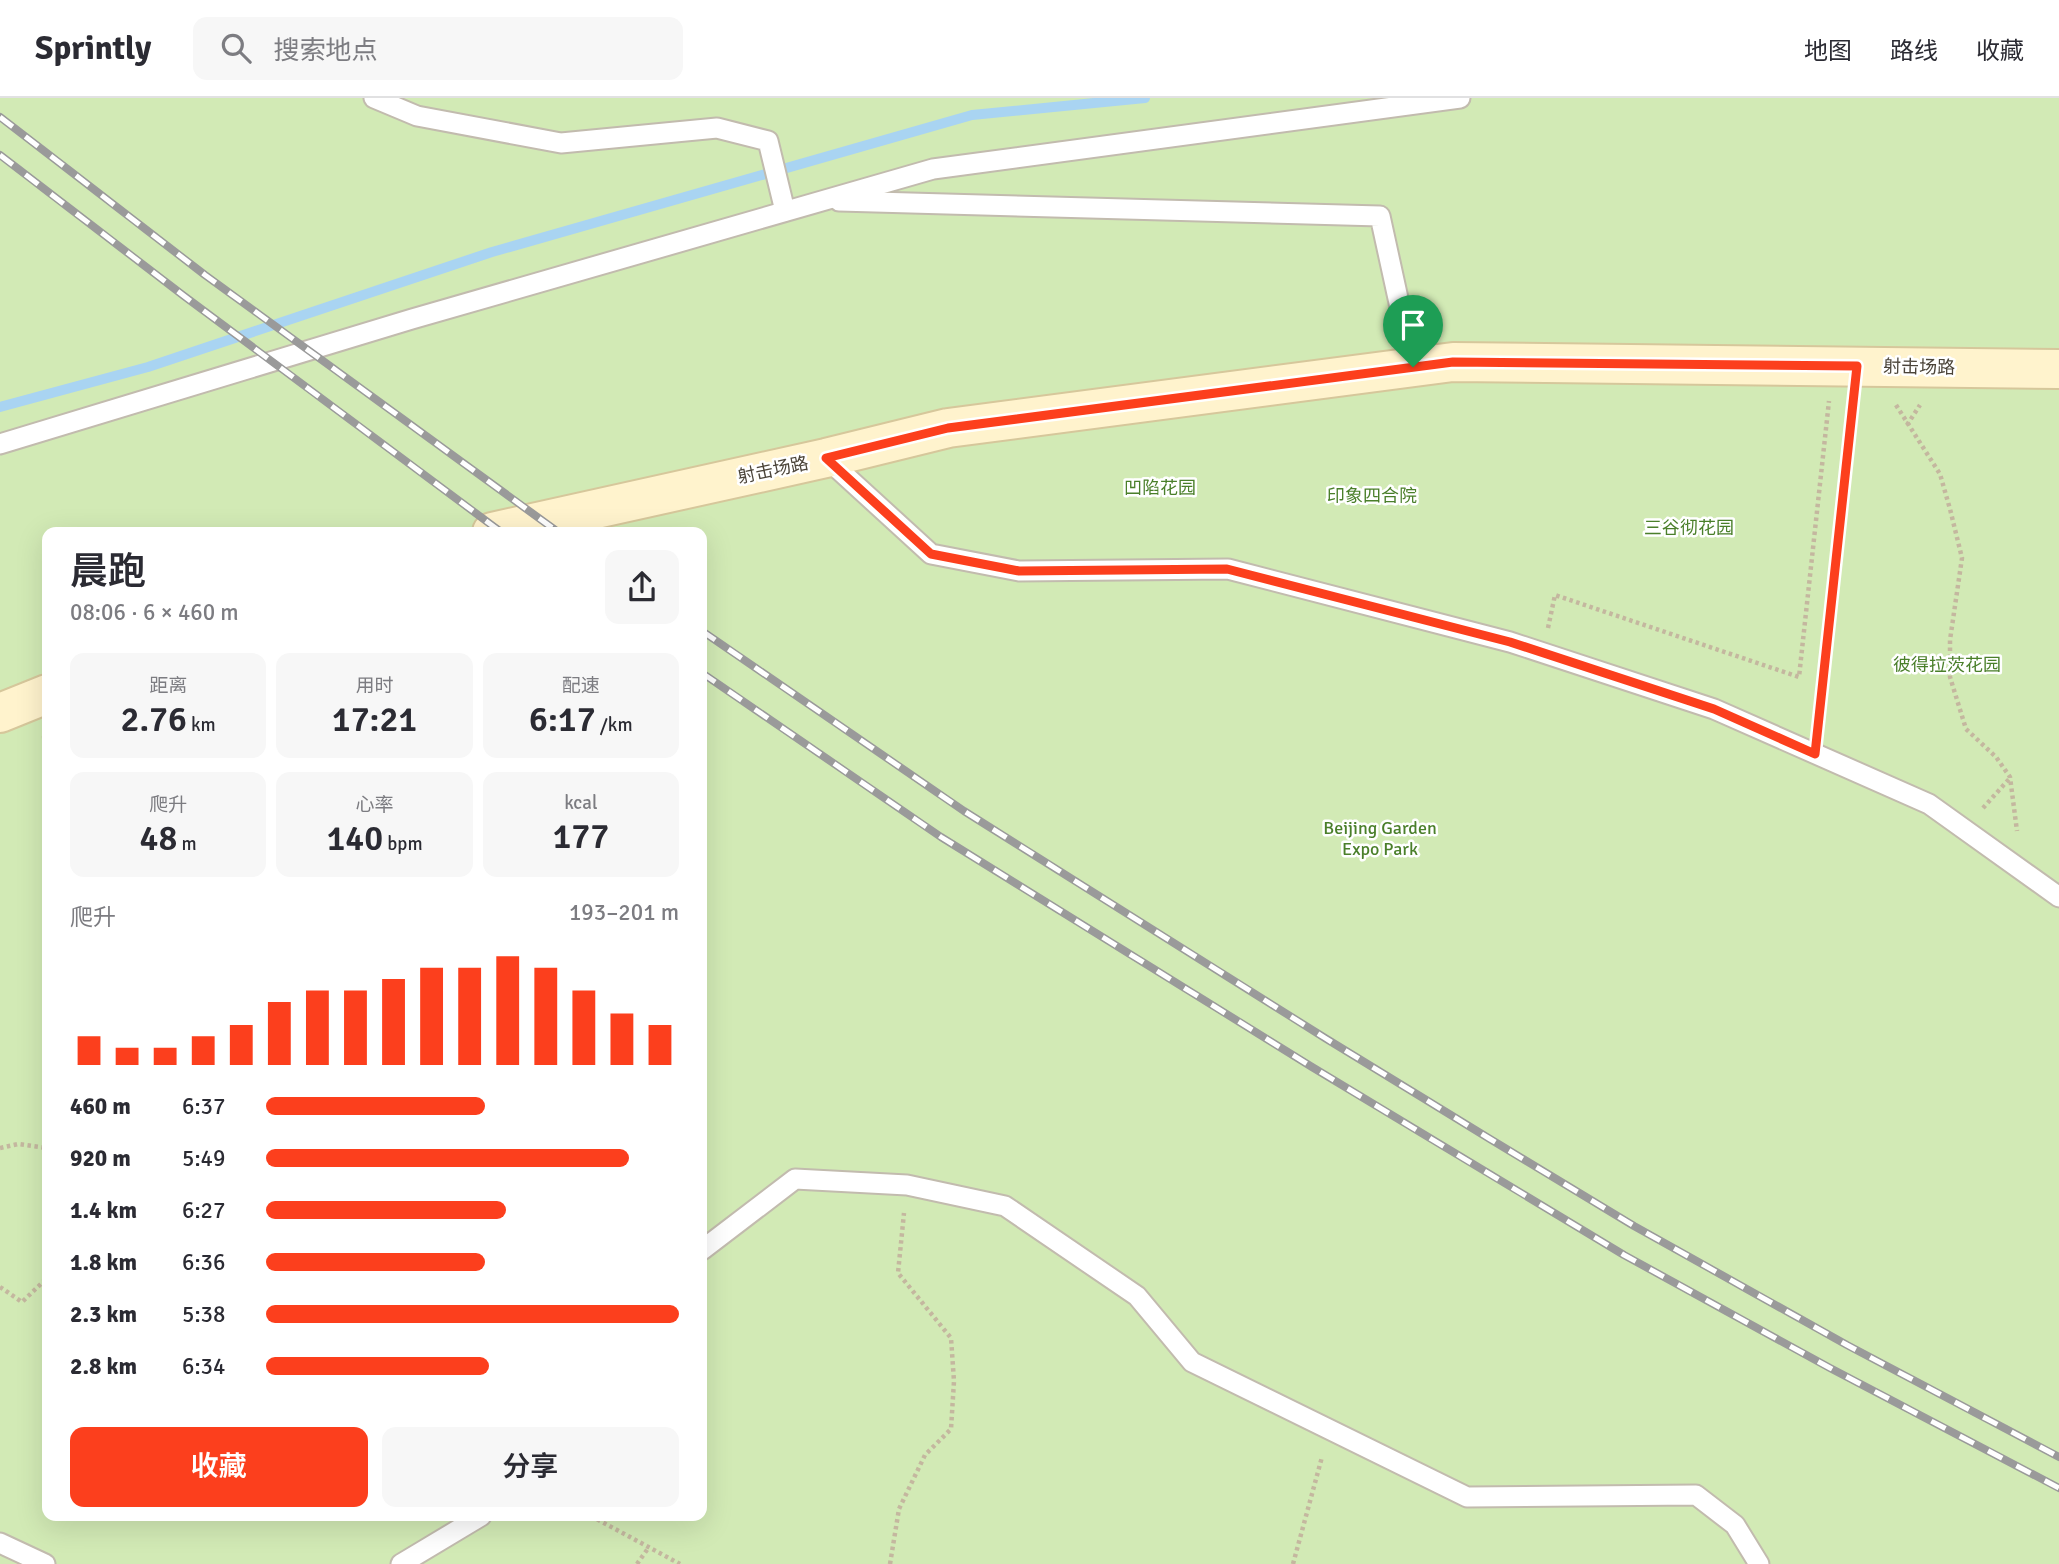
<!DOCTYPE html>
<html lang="zh">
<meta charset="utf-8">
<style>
body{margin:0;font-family:Signika,"Noto Sans SC",sans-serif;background:#f7f7f7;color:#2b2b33;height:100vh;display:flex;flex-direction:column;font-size:26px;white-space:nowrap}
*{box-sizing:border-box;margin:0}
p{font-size:23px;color:#7c7c81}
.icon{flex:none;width:38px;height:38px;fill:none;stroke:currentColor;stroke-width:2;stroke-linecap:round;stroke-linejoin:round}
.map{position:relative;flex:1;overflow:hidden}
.panel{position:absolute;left:42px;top:429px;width:665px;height:994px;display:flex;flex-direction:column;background:#fff;border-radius:14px;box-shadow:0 7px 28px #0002}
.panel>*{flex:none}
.pin{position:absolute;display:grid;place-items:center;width:60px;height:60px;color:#fff;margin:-72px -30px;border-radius:50% 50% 50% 0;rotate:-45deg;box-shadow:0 0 7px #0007}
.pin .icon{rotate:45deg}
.round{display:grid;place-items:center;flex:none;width:74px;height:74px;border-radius:14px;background:#f7f7f7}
.head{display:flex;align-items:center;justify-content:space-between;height:119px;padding:0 28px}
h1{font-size:38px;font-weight:600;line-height:52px}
.stats{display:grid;grid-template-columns:repeat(3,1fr);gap:10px;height:119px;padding:7px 28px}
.stats div{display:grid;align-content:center;border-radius:14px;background:#f7f7f7;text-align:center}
.stats b{font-size:35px;font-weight:600}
.stats small{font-size:19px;font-weight:400}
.stats p{font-size:19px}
.chart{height:196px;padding:14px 28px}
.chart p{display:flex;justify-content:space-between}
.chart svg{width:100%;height:126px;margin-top:7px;stroke:#fc3f1d;stroke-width:6}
.primary-button{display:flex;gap:14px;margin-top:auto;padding:14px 28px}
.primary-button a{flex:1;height:80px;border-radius:14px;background:#fc3f1d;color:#fff;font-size:28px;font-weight:600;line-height:80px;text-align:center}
.primary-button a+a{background:#f7f7f7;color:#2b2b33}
ul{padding:0 28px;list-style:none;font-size:23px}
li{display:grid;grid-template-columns:112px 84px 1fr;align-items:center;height:52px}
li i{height:18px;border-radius:9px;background:#fc3f1d}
header{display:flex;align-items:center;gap:42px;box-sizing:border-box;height:98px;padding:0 35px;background:#fff;border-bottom:2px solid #e1e1e2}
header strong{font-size:33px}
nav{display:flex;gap:38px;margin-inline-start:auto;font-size:24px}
.search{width:490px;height:63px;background:#f7f7f7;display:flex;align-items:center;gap:18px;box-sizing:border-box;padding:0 24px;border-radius:14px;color:#7c7c81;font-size:26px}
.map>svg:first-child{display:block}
.green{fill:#d2eab5;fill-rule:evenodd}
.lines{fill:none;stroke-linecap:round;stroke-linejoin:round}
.stream{stroke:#a9d4f2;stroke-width:10}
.lane-casing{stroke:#c2bbae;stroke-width:23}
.secondary-casing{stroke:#d6c79b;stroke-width:42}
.path{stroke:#c4b79f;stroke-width:4.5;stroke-dasharray:3.5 3.5;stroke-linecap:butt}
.lane{stroke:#fff;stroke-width:19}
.secondary{stroke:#fff3cd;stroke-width:38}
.rail-casing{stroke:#9a9a9a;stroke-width:8}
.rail{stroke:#fff;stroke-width:5;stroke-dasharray:16;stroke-linecap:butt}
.route-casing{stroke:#fff;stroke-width:14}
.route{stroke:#fc3f1d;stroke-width:9}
.labels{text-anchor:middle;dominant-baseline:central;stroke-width:5;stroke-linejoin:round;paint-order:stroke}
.street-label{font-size:18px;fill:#4b4439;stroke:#fff}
.park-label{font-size:18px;fill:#4a7f2a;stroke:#fff}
</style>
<header>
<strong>Sprintly</strong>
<div class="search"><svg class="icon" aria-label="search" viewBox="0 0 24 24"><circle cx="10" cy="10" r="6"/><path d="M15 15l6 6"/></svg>搜索地点</div>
<nav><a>地图</a><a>路线</a><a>收藏</a></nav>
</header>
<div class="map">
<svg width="2059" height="1466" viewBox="0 0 2059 1466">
<rect width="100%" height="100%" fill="#f6f3ec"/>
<path class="green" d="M0 0H2059V1466H0ZM47 434H702V1418H47Z"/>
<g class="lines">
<polyline class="stream" points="0,309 148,269 492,154 972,17 1145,0"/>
<g class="lane-casing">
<g id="lane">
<polyline points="374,0 417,18 561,45 717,30 768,43 785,113"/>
<polyline points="839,103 1380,118 1413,269"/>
<polyline points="0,346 412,221 933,71 1460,0"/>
<polyline points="826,360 931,456 1019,473 1228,471 1510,544 1714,611 1929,706 2059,799"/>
<polyline points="702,1152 795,1081 907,1087 1005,1108 1137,1198 1192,1264 1467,1399 1696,1397 1735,1427 1759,1466"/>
<polyline points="0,1445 45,1466"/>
<polyline points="401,1466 481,1418"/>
</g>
</g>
<g class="secondary-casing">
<g id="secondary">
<polyline points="492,434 826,360 948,330 1453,264 2059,271"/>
<polyline points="0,615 47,596"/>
</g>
</g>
<g class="path">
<polyline points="1896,307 1940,376 1950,411 1962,460 1950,542 1950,579 1966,631 1996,659 2010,679 2017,733"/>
<polyline points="1907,327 1920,307"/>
<polyline points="1548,530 1555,497 1799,579 1829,303"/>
<polyline points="1818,627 1853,305"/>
<polyline points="44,638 47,672"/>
<polyline points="1983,710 2010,680"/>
<polyline points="0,1050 18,1046 47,1050"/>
<polyline points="0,1189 22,1204 47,1180"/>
<polyline points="591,1418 680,1466"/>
<polyline points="637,1466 649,1449"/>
<polyline points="890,1466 899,1411 925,1357 951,1331 954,1283 951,1240 898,1175 904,1115"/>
<polyline points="1293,1466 1322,1359"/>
</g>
<use href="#lane" class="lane"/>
<use href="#secondary" class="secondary"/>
<g class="rail-casing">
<g id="rail">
<polyline points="0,19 205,177 558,434"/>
<polyline points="0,57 184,198 501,434"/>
<polyline points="702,533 964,713 1325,940 1490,1041 1634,1128 1847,1247 2059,1359"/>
<polyline points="702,575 941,739 1312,969 1624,1157 1830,1270 2059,1390"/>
</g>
</g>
<use href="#rail" class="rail"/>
</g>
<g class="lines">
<g class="route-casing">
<polygon id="route" points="1453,264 1857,268 1815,656 1714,611 1510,544 1227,471 1019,473 931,456 826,360 948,330"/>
</g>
<use href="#route" class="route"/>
</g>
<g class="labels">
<g class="street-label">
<text transform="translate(1919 269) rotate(1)">射击场路</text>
<text transform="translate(773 372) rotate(-12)">射击场路</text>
</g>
<g class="park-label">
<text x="1160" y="390">凹陷花园</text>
<text x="1372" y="398">印象四合院</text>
<text x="1689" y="430">三谷彻花园</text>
<text x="1947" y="567">彼得拉茨花园</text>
<text x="1380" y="730">Beijing Garden<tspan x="1380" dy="21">Expo Park</tspan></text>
</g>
</g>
</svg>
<div class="pin" style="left:1413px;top:269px;background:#1e9e55"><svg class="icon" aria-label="arrive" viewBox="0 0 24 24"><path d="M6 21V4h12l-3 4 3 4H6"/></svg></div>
<section class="panel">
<div class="head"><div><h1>晨跑</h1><p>08:06 · 6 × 460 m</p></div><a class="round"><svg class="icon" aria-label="share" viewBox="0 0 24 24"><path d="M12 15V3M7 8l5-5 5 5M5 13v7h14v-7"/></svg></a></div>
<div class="stats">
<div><p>距离</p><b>2.76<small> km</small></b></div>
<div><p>用时</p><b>17:21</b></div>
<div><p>配速</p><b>6:17<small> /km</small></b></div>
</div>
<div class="stats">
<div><p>爬升</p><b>48<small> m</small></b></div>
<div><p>心率</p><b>140<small> bpm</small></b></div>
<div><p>kcal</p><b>177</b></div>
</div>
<div class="chart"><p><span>爬升</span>193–201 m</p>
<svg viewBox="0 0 160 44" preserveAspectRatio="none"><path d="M5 44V34M15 44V38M25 44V38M35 44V34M45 44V30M55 44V22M65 44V18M75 44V18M85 44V14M95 44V10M105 44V10M115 44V6M125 44V10M135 44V18M145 44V26M155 44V30"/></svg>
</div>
<ul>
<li><b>460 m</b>6:37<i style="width:53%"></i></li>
<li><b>920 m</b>5:49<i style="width:88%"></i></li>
<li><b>1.4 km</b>6:27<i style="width:58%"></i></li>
<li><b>1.8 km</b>6:36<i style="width:53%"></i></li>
<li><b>2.3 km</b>5:38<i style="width:100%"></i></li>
<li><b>2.8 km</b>6:34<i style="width:54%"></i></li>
</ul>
<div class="primary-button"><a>收藏</a><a>分享</a></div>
</section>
</div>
